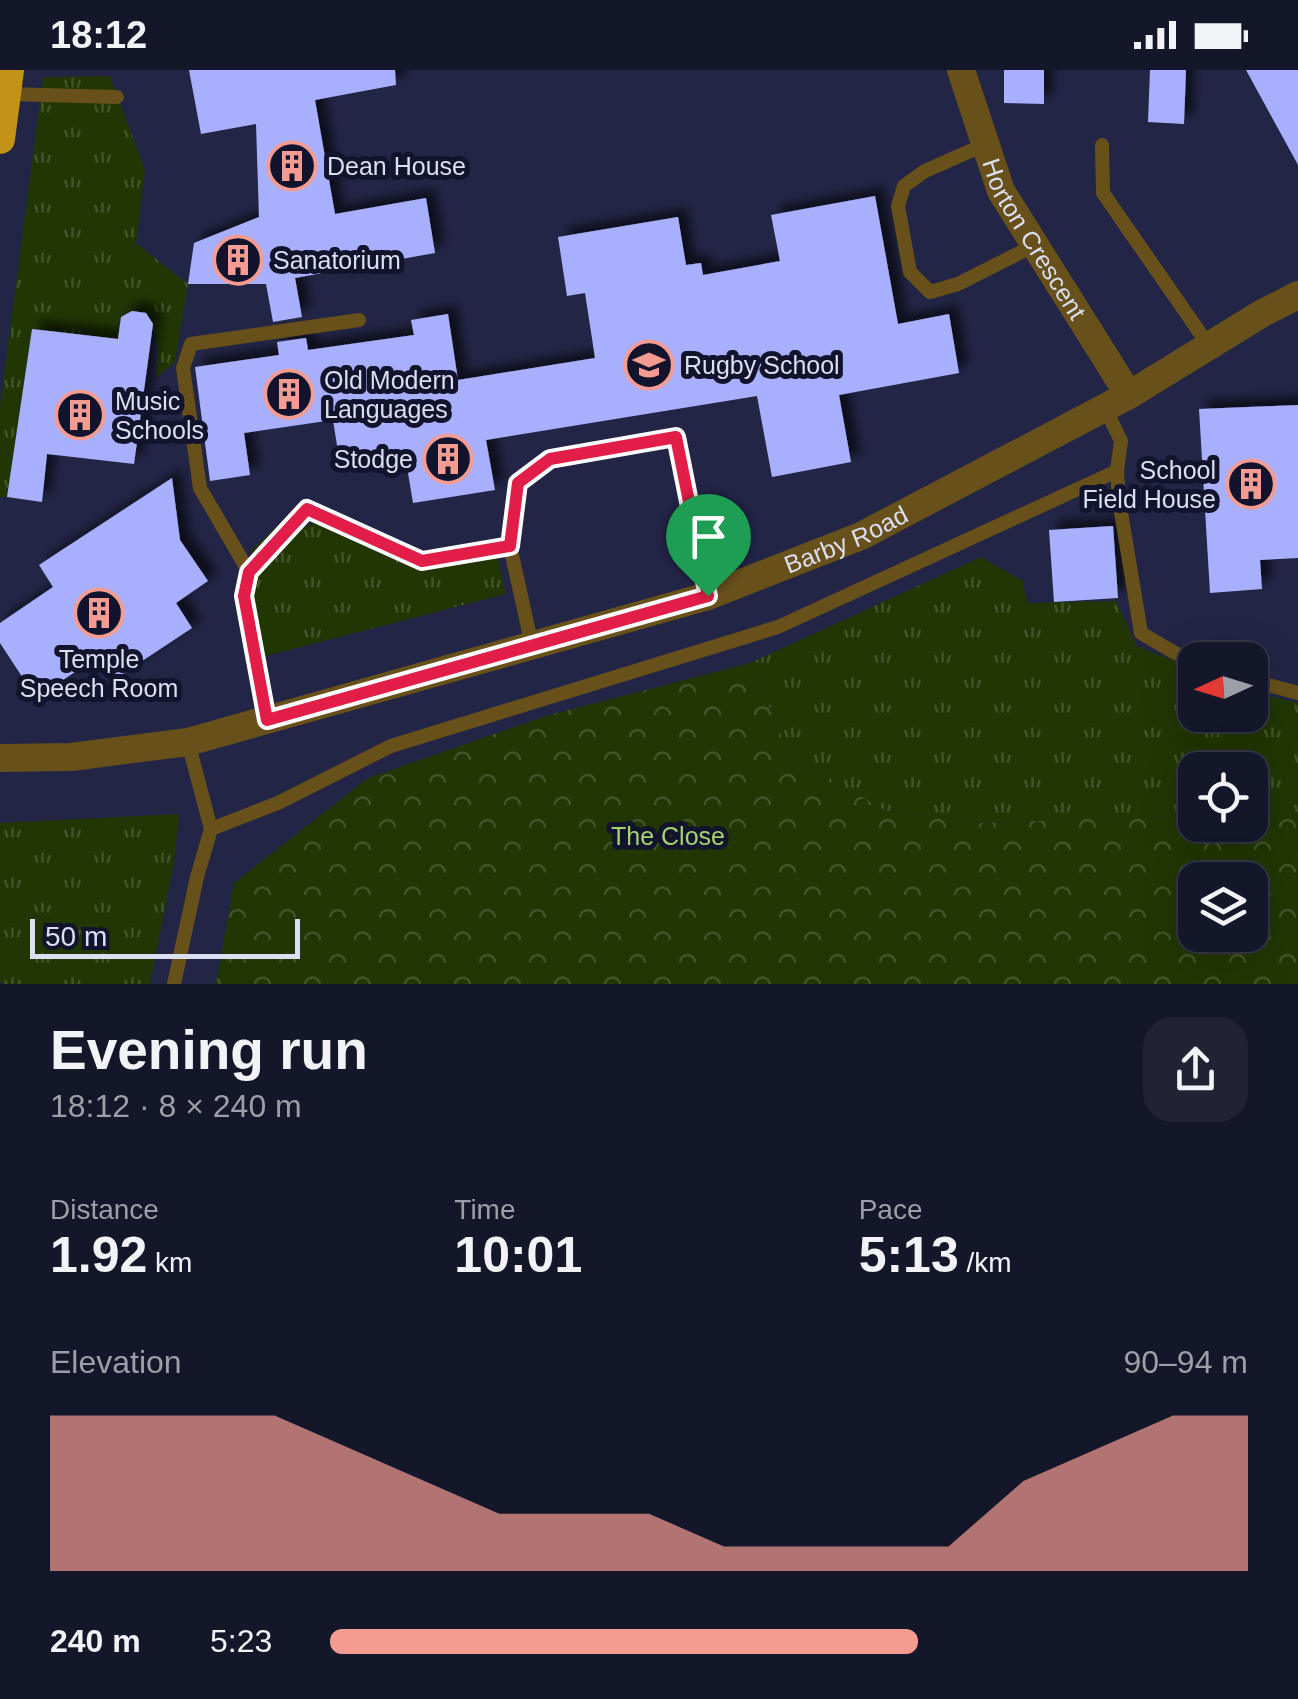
<!DOCTYPE html>
<meta charset="utf-8">
<style>
body{margin:0;font-family:Arial,sans-serif;background:#212335;color:#f1f3f6;height:100vh;display:flex;flex-direction:column;font-size:38px;white-space:nowrap}
*{box-sizing:border-box;margin:0}
p{font-size:32px;color:#9d9fa8}
.icon{flex:none;width:55px;height:55px;fill:none;stroke:currentColor;stroke-width:2;stroke-linecap:round;stroke-linejoin:round}
.map{position:relative;height:914px;overflow:hidden}
.side{display:flex;flex-direction:column;background:#141629;flex:1}
.side>*{flex:none}
.needle{width:65px;rotate:266deg}
.buttons{position:absolute;left:1178px;top:572px;display:grid;gap:20px}
.buttons a{display:grid;place-items:center;width:90px;height:90px;border-radius:20px;background:#141629;box-shadow:0 10px 40px #0002,0 0 0 2px #333546;font-size:50px}
.scale{position:absolute;left:30px;bottom:25px;width:270px;box-sizing:border-box;padding-left:10px;border:5px solid #dcdff1;border-top:0;font-size:28px;line-height:35px;white-space:nowrap;color:#dcdff1;-webkit-text-stroke:8px #12132c;paint-order:stroke}
.pin{position:absolute;display:grid;place-items:center;width:85px;height:85px;color:#fff;margin:-102px -42px;border-radius:50% 50% 50% 0;rotate:-45deg;box-shadow:0 0 10px #0007}
.pin .icon{rotate:45deg}
.round{display:grid;place-items:center;flex:none;width:105px;height:105px;border-radius:30px;background:#212335}
.headline{display:flex;align-items:center;justify-content:space-between;height:170px;padding:0 50px}
h1{font-size:55px;font-weight:800;line-height:75px}
.figures{display:grid;grid-template-columns:repeat(3,1fr);gap:15px;height:170px;padding:10px 50px}
.figures div{display:grid;align-content:center}
.figures b{font-size:50px;font-weight:800}
.figures small{font-size:28px;font-weight:400}
.figures p{font-size:28px}
.chart{height:280px;padding:20px 50px}
.chart p{display:flex;justify-content:space-between}
.chart svg{width:100%;height:180px;margin-top:10px;fill:#f59c92;opacity:.7}
ul{padding:0 50px;list-style:none;font-size:32px}
li{display:grid;grid-template-columns:160px 120px 1fr;align-items:center;height:75px}
li i{height:25px;border-radius:12px;background:#f59c92}
.status{display:flex;justify-content:space-between;align-items:center;height:70px;padding:0 50px;background:#141629;direction:ltr}
.status svg{height:28px;fill:currentColor}
.map>svg:first-child{display:block}
.built{fill:#222545;fill-rule:evenodd}
.grass{fill:url(#grass-tufts)}
.park{fill:url(#park-crowns);fill-rule:evenodd}
.building{fill:#a8b0fd;filter:url(#shadow)}
.lines{fill:none;stroke-linecap:round;stroke-linejoin:round}
.lane{stroke:#67501a;stroke-width:14}
.street{stroke:#67501a;stroke-width:28}
.highway{stroke:#c29316;stroke-width:30}
.route-casing{stroke:#fff;stroke-width:20}
.route{stroke:#e11d48;stroke-width:12}
.labels{text-anchor:middle;dominant-baseline:central;stroke-width:10;stroke-linejoin:round;paint-order:stroke}
.poi-label{font-size:25px;fill:#dcdff1;stroke:#12132c;text-anchor:start}
.street-label{font-size:25px;fill:#dcdff1;stroke:#12132c}
.park-label{font-size:25px;fill:#a5d46f;stroke:#12132c}
</style>
<div class="status"><b>18:12</b><svg viewBox="0 0 49 12"><path d="M0 12V9h3v3zM5 12V6h3v6zM10 12V3h3v9zM15 12V0h3v12zM26 1h20v11H26zM47 4h2v5h-2z"/></svg></div>
<div class="map">
<svg width="1298" height="914" viewBox="0 0 1298 914">
<defs>
<pattern id="grass-tufts" width="24" height="20" patternUnits="userSpaceOnUse" patternTransform="scale(2.5)"><rect width="24" height="20" fill="#213603"/><path d="M3 7l-1-3M5 7V3M7 7l1-3M15 17l-1-3M17 17v-4M19 17l1-3" fill="none" stroke="#415328"/></pattern>
<pattern id="park-crowns" width="20" height="18" patternUnits="userSpaceOnUse" patternTransform="scale(2.5)"><rect width="20" height="18" fill="#213603"/><path d="M2 6a3 3 0 1 1 6 0M12 15a3 3 0 1 1 6 0" fill="none" stroke="#415328"/></pattern>
<filter id="shadow"><feDropShadow dx="9" dy="-9" stdDeviation="5" flood-color="#0009"/></filter>
</defs>
<rect width="100%" height="100%" fill="#1b1d37"/>
<path class="built" d="M0 0H1298V914H0ZM1195 590H1250V645H1195ZM1195 700H1250V755H1195ZM1195 810H1250V865H1195Z"/>
<g class="grass">
<path d="M110 6 145 100 136 173 188 214 175 292 156 308C159 284 159 264 146 243L132 241 121 247 118 269 32 259 7 427H0V337L43 7Z"/>
<path d="M328 441 428 484 494 472 506 524 262 587 249 528 252 480 283 450C306 460 311 459 328 441Z"/>
<polygon points="981,487 1023,511 1027,533 1116,531 1137,576 1195,599 1195,645 1250,645 1250,621 1298,633 1298,742 1250,743 1250,700 1195,700 1195,745 984,753 886,741 790,685 750,593"/>
<polygon points="179,744 174,793 150,914 4,914 0,912 0,753"/>
</g>
<path class="park" d="M750 593 790 685 886 741 984 753 1195 745V755H1250V743L1298 742V914H216L234 813 368 708 549 645ZM1195 810H1250V865H1195Z"/>
<g class="building">
<polygon points="189,0 395,0 396,15 315,30 335,144 426,128 435,183 295,208 302,247 273,252 266,214 188,214 194,173 259,147 256,54 201,64"/>
<polygon points="1004,0 1044,0 1044,34 1004,33"/>
<polygon points="1150,0 1186,0 1184,54 1148,52"/>
<polygon points="1246,0 1298,0 1298,95"/>
<polygon points="875,126 898,254 949,244 959,303 839,325 851,392 772,407 757,326 486,370 495,420 413,433 406,391 341,401 333,350 244,363 250,405 210,411 195,297 279,285 277,272 306,268 308,280 414,265 411,250 448,244 458,310 595,288 585,223 567,226 558,167 678,147 686,195 701,193 703,205 780,191 771,145"/>
<polygon points="132,241 146,243 153,254 134,394 47,384 42,432 7,427 32,259 118,269 121,247"/>
<polygon points="1298,335 1298,488 1260,490 1262,519 1210,523 1199,339"/>
<polygon points="172,408 180,470 208,511 176,533 192,558 118,607 102,584 36,628 0,573 0,553 53,517 39,495"/>
<polygon points="1113,456 1118,528 1054,532 1049,460"/>
</g>
<g class="lines">
<g class="lane">
<polyline points="6,24 117,27"/>
<polyline points="986,74 925,101 904,116 898,136 910,202 930,222 958,214 1035,175"/>
<polyline points="1102,75 1103,123 1209,276"/>
<polyline points="1105,338 1121,371 1117,401 1119,430 1141,563 1175,583 1195,590"/>
<polyline points="249,502 200,418 183,298 191,274 359,250"/>
<polyline points="532,576 510,476 518,413 550,389 676,367 708,526"/>
<polyline points="1250,610 1298,623"/>
<polyline points="267,650 244,526 249,502 307,439 421,491 510,476"/>
<polyline points="188,672 211,759"/>
<polyline points="174,914 197,807 211,759 278,733 391,676 778,557 1117,401"/>
</g>
<g class="street">
<path id="s1" d="M961 0 1001 121 1129 325"/>
<path id="s2" d="M0 688 71 687 188 672 708 526 861 466 1129 325 1261 244 1298 225"/>
</g>
<polyline class="highway" points="0,69 9,0"/>
</g>
<g class="lines">
<g class="route-casing">
<polygon id="route" points="676,367 708,526 267,650 244,526 249,502 307,439 422,491 510,476 518,413 550,389"/>
</g>
<use href="#route" class="route"/>
</g>
<defs>
<g id="building-ring" transform="scale(2.5)"><circle r="9.5" fill="#12132c" stroke="#f59c92" stroke-width="1.5"/><path d="M-4-6H4V6H1V3H-1V6H-4ZM-2.5-4.3h1.7v1.8h-1.7ZM.8-4.3h1.7v1.8H.8ZM-2.5-1h1.7V.8h-1.7ZM.8-1h1.7V.8H.8Z" fill="#f59c92"/></g>
<g id="school-ring" transform="scale(2.5)"><circle r="9.5" fill="#12132c" stroke="#f59c92" stroke-width="1.5"/><path d="M0-5L7-2L0 1L-7-2ZM-4 1L0 2.5L4 1V4Q0 6-4 4Z" fill="#f59c92"/></g>
</defs>
<g fill-rule="evenodd">
<use href="#building-ring" x="292" y="96"/>
<use href="#building-ring" x="238" y="190"/>
<use href="#school-ring" x="649" y="295"/>
<use href="#building-ring" x="289" y="324"/>
<use href="#building-ring" x="80" y="345"/>
<use href="#building-ring" x="448" y="389"/>
<use href="#building-ring" x="1251" y="414"/>
<use href="#building-ring" x="99" y="543"/>
</g>
<g class="labels">
<g class="poi-label">
<text x="327" y="96">Dean House</text>
<text x="273" y="190">Sanatorium</text>
<text x="684" y="295">Rugby School</text>
<text x="324" y="310">Old Modern<tspan x="324" dy="29">Languages</tspan></text>
<text x="115" y="331">Music<tspan x="115" dy="29">Schools</tspan></text>
<text x="413" y="389" text-anchor="end">Stodge</text>
<text x="1216" y="400" text-anchor="end">School<tspan x="1216" dy="29">Field House</tspan></text>
<text x="99" y="589" text-anchor="middle">Temple<tspan x="99" dy="29">Speech Room</tspan></text>
</g>
<g class="street-label">
<text stroke="none"><textPath href="#s1" startOffset="185">Horton Crescent</textPath></text>
<text stroke="none"><textPath href="#s2" startOffset="878">Barby Road</textPath></text>
</g>
<g class="park-label">
<text x="668" y="766">The Close</text>
</g>
</g>
</svg>
<div class="buttons">
<a><svg class="needle" viewBox="-14 -14 28 28"><path d="M0-13l5 13h-10z" fill="#e53935"/><path d="M0 13l5-13h-10z" fill="#9d9fa8"/></svg></a>
<a><svg class="icon" aria-label="locate" viewBox="0 0 24 24"><circle cx="12" cy="12" r="6"/><path d="M12 2v4M12 18v4M2 12h4M18 12h4"/></svg></a>
<a><svg class="icon" aria-label="layers" viewBox="0 0 24 24"><path d="M12 4l9 5-9 5-9-5zM3 14l9 5 9-5"/></svg></a>
</div>
<div class="scale">50 m</div>
<div class="pin" style="left:708px;top:526px;background:#1e9e55"><svg class="icon" aria-label="arrive" viewBox="0 0 24 24"><path d="M6 21V4h12l-3 4 3 4H6"/></svg></div>
</div>
<section class="side">
<div class="headline"><div><h1>Evening run</h1><p>18:12 · 8 × 240 m</p></div><a class="round"><svg class="icon" aria-label="share" viewBox="0 0 24 24"><path d="M12 15V3M7 8l5-5 5 5M5 13v7h14v-7"/></svg></a></div>
<div class="figures">
<div><p>Distance</p><b>1.92<small> km</small></b></div>
<div><p>Time</p><b>10:01</b></div>
<div><p>Pace</p><b>5:13<small> /km</small></b></div>
</div>
<div class="chart"><p><span>Elevation</span>90–94 m</p>
<svg viewBox="0 0 160 44" preserveAspectRatio="none"><path d="M0 44V6L10 6L20 6L30 6L40 14L50 22L60 30L70 30L80 30L90 38L100 38L110 38L120 38L130 22L140 14L150 6L160 6V44z"/></svg>
</div>
<ul>
<li><b>240 m</b>5:23<i style="width:64%"></i></li>
</ul>
</section>
